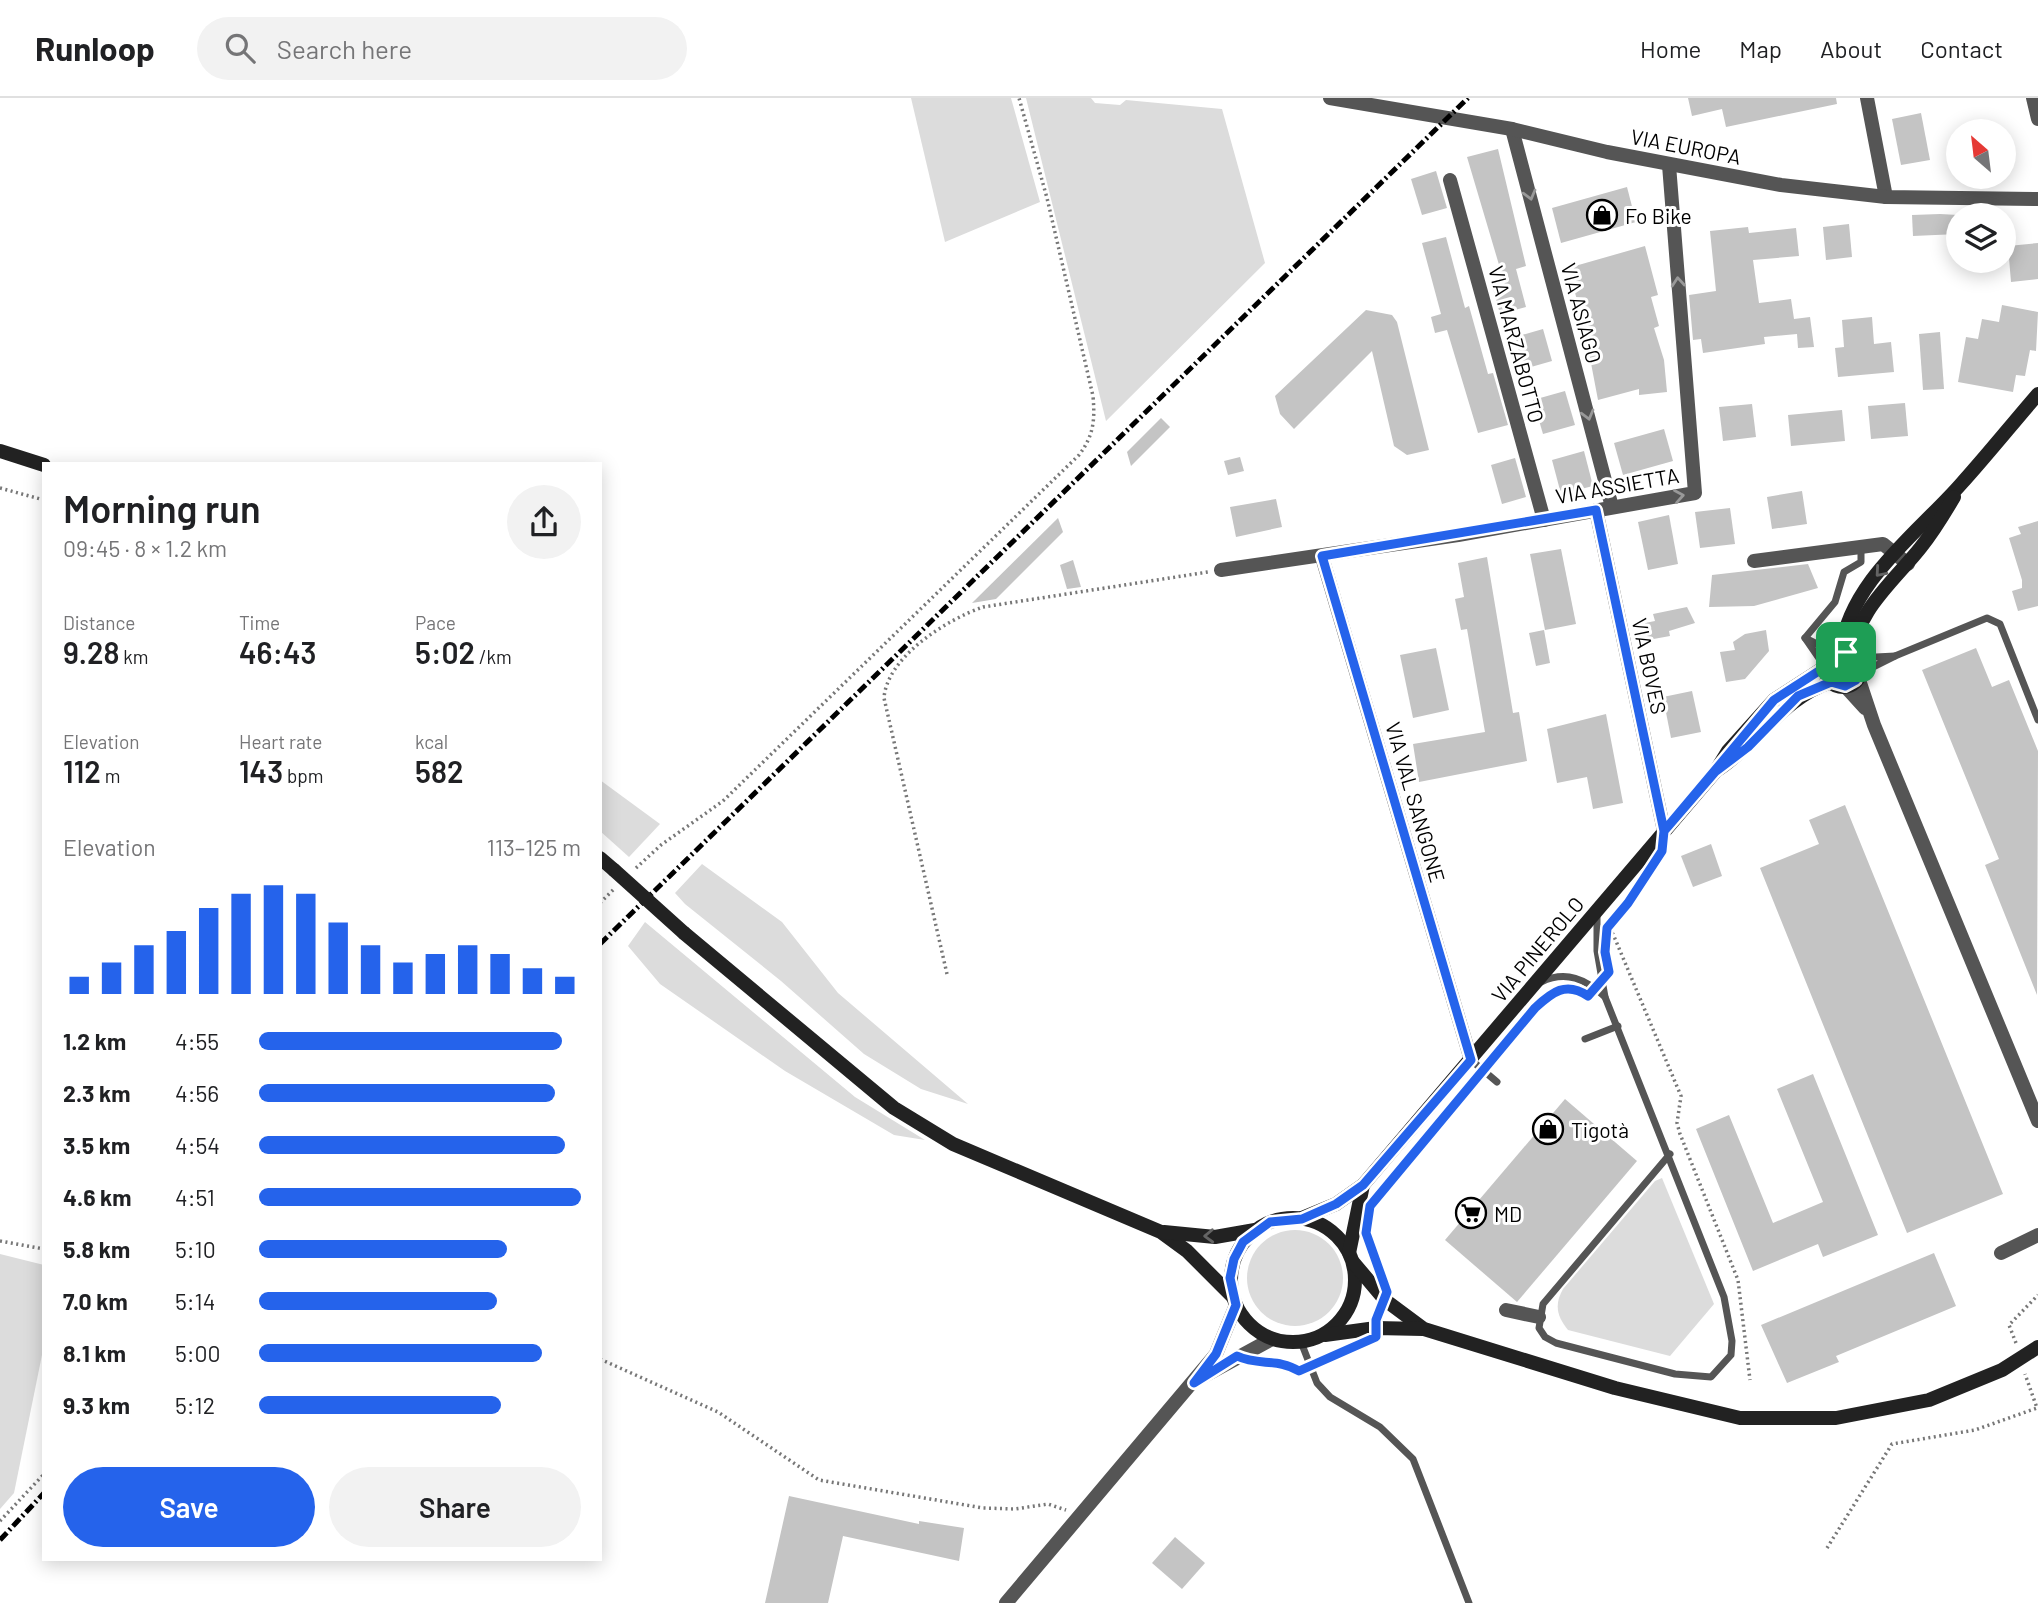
<!DOCTYPE html>
<meta charset="utf-8">
<style>
body{margin:0;font-family:Barlow,sans-serif;background:#f2f2f2;color:#202124;height:100vh;display:flex;flex-direction:column;font-size:26px;white-space:nowrap}
*{box-sizing:border-box;margin:0}
p{font-size:23px;color:#757577}
.icon{flex:none;width:38px;height:38px;fill:none;stroke:currentColor;stroke-width:2;stroke-linecap:round;stroke-linejoin:round}
.map{position:relative;flex:1;overflow:hidden}
.details{position:absolute;left:42px;top:364px;width:560px;height:1099px;display:flex;flex-direction:column;background:#fff;border-radius:0px;box-shadow:0 4px 18px #0003}
.details>*{flex:none}
.needle{width:46px;rotate:332deg}
.tools{position:absolute;left:1946px;top:21px;display:grid;gap:14px}
.tools a{display:grid;place-items:center;width:70px;height:70px;border-radius:50%;background:#fff;box-shadow:0 4px 18px #0003;font-size:35px}
.pin{position:absolute;display:grid;place-items:center;width:60px;height:60px;color:#fff;margin:-30px;border-radius:14px;box-shadow:0 4px 10px #0006}
.round{display:grid;place-items:center;flex:none;width:74px;height:74px;border-radius:37px;background:#f2f2f2}
.overview{display:flex;align-items:center;justify-content:space-between;height:119px;padding:0 21px}
h1{font-size:38px;font-weight:600;line-height:52px}
.metrics{display:grid;grid-template-columns:repeat(3,1fr);gap:10px;height:119px;padding:7px 21px}
.metrics div{display:grid;align-content:center}
.metrics b{font-size:30px;font-weight:600}
.metrics small{font-size:19px;font-weight:400}
.metrics p{font-size:19px}
.chart{height:196px;padding:14px 21px}
.chart p{display:flex;justify-content:space-between}
.chart svg{width:100%;height:126px;margin-top:7px;stroke:#2563eb;stroke-width:6}
.button{display:flex;gap:14px;margin-top:auto;padding:14px 21px}
.button a{flex:1;height:80px;border-radius:42px;background:#2563eb;color:#fff;font-size:28px;font-weight:600;line-height:80px;text-align:center}
.button a+a{background:#f2f2f2;color:#202124}
ul{padding:0 21px;list-style:none;font-size:23px}
li{display:grid;grid-template-columns:112px 84px 1fr;align-items:center;height:52px}
li i{height:18px;border-radius:9px;background:#2563eb}
header{display:flex;align-items:center;gap:42px;box-sizing:border-box;height:98px;padding:0 35px;background:#fff;border-bottom:2px solid #e0e0e0}
header strong{font-size:33px}
nav{display:flex;gap:38px;margin-inline-start:auto;font-size:24px}
.search{width:490px;height:63px;background:#f2f2f2;display:flex;align-items:center;gap:18px;box-sizing:border-box;padding:0 24px;border-radius:38px;color:#757577;font-size:26px}
.map>svg:first-child{display:block}
.green{fill:#dcdcdc}
.building{fill:#c4c4c4}
.lines{fill:none;stroke-linecap:round;stroke-linejoin:round}
.path{stroke:#777;stroke-width:3.5;stroke-dasharray:2 3.5;stroke-linecap:butt}
.service{stroke:#555;stroke-width:7}
.minor{stroke:#555;stroke-width:14}
.tertiary{stroke:#555;stroke-width:14}
.secondary{stroke:#222;stroke-width:14}
.rail{stroke:#000;stroke-width:5;stroke-dasharray:10 3.5 2 3.5;stroke-linecap:butt}
.secondary-bridge{stroke:#222;stroke-width:14}
.oneway{stroke:#999}
.oneway2{stroke:#646464}
.route-casing{stroke:#fff;stroke-width:14}
.route{stroke:#2563eb;stroke-width:9}
.labels{text-anchor:middle;dominant-baseline:central;stroke-width:6;stroke-linejoin:round;paint-order:stroke}
.street-label{font-size:21px;fill:#000;stroke:#fff}
.poi-label{font-size:21px;fill:#000;stroke:#fff;text-anchor:start}
</style>
<header>
<strong>Runloop</strong>
<div class="search"><svg class="icon" aria-label="search" viewBox="0 0 24 24"><circle cx="10" cy="10" r="6"/><path d="M15 15l6 6"/></svg>Search here</div>
<nav><a>Home</a><a>Map</a><a>About</a><a>Contact</a></nav>
</header>
<div class="map">
<svg width="2038" height="1505" viewBox="0 0 2038 1505">
<rect width="100%" height="100%" fill="#fff"/>
<g class="green">
<polygon points="911,0 1011,0 1040,104 945,144"/>
<polygon points="1026,0 1091,0 1095,5 1120,7 1126,2 1222,11 1265,165 1106,323"/>
<polygon points="600,682 660,726 629,759 600,733"/>
<polygon points="702,766 782,824 838,895 968,1006 921,991 864,956 781,883 685,806 675,795"/>
<polygon points="645,824 855,999 925,1042 894,1037 785,973 660,886 628,848"/>
<path d="M1662 1080 1714 1206 1670 1258 1568 1232C1557 1218 1554 1207 1563 1191L1655 1083Z"/>
<circle cx="1295" cy="1180" r="48"/>
<polygon points="0,1156 44,1167 44,1247 14,1395 0,1411"/>
</g>
<g class="building">
<polygon points="1688,0 1836,0 1837,6 1726,29 1722,11 1692,18"/>
<polygon points="1921,15 1930,62 1901,67 1892,21"/>
<polygon points="1498,51 1526,168 1516,171 1526,209 1500,216 1493,190 1505,187 1467,59"/>
<polygon points="1436,73 1447,110 1422,117 1411,81"/>
<polygon points="1627,89 1636,124 1561,145 1552,110"/>
<polygon points="1940,116 1958,117 1958,136 1913,138 1912,117"/>
<polygon points="1849,126 1852,159 1826,162 1823,129"/>
<polygon points="1748,129 1749,135 1796,130 1799,158 1753,162 1759,205 1791,201 1794,221 1810,219 1814,249 1798,250 1797,236 1764,239 1765,246 1703,255 1701,241 1693,242 1689,197 1716,193 1710,133"/>
<polygon points="1446,139 1465,210 1469,208 1488,276 1493,275 1508,327 1478,335 1447,232 1435,235 1431,219 1441,216 1422,145"/>
<polygon points="2038,145 2038,181 2011,184 2008,148"/>
<polygon points="1645,148 1658,197 1651,199 1659,228 1654,230 1664,262 1667,294 1639,297 1639,291 1598,302 1583,223 1568,170"/>
<polygon points="2002,207 2038,214 2036,253 2030,252 2025,278 2016,277 2013,294 1958,284 1966,239 1978,241 1982,221 1999,224"/>
<polygon points="1366,212 1392,217 1397,224 1429,352 1407,357 1394,348 1372,253 1294,331 1280,316 1275,298"/>
<polygon points="1872,219 1874,246 1891,244 1894,274 1838,279 1835,250 1844,249 1842,222"/>
<polygon points="1543,231 1552,263 1524,271 1515,239"/>
<polygon points="1940,234 1944,291 1923,292 1919,236"/>
<polygon points="1565,293 1575,327 1543,336 1533,302"/>
<polygon points="1905,305 1908,338 1871,341 1868,308"/>
<polygon points="1752,306 1756,339 1723,343 1719,309"/>
<polygon points="1842,312 1845,343 1791,348 1788,317"/>
<polygon points="1161,320 1170,329 1131,368 1127,354"/>
<polygon points="1664,331 1673,363 1623,377 1614,345"/>
<polygon points="1584,353 1593,388 1561,396 1552,362"/>
<polygon points="1240,359 1244,373 1228,377 1224,363"/>
<polygon points="1515,360 1526,399 1502,406 1491,367"/>
<polygon points="1802,393 1807,426 1772,431 1767,399"/>
<polygon points="1276,401 1282,429 1236,439 1230,409"/>
<polygon points="1730,410 1735,446 1700,450 1695,414"/>
<polygon points="1669,417 1678,466 1648,472 1638,424"/>
<polygon points="1058,420 1063,434 996,501 972,505"/>
<polygon points="2038,423 2038,508 2018,513 2012,493 2022,490 2022,482 2009,440 2021,436 2018,429"/>
<polygon points="1561,451 1576,526 1545,532 1530,456"/>
<polygon points="1487,459 1513,615 1519,614 1527,663 1419,684 1413,646 1485,634 1467,531 1461,532 1455,501 1464,499 1458,465"/>
<polygon points="1073,462 1081,489 1067,491 1060,467"/>
<polygon points="1808,466 1818,490 1754,508 1709,509 1712,477"/>
<polygon points="1687,509 1695,525 1669,533 1670,538 1648,542 1645,525 1655,523 1653,516"/>
<polygon points="1544,532 1550,565 1536,568 1529,535"/>
<polygon points="1766,532 1769,553 1745,581 1726,584 1720,554 1735,552 1733,544 1745,536"/>
<polygon points="1436,550 1449,612 1413,620 1400,557"/>
<polygon points="1976,550 1992,589 2009,582 2038,653 2037,897 1985,767 1999,761 1922,572"/>
<polygon points="1692,593 1701,634 1671,640 1663,599"/>
<polygon points="1606,616 1623,705 1593,711 1587,679 1557,685 1547,631"/>
<polygon points="1845,707 2003,1096 1907,1135 1760,770 1819,746 1809,722"/>
<polygon points="1711,746 1722,778 1693,789 1681,758"/>
<polygon points="1813,976 1878,1137 1823,1159 1818,1146 1753,1173 1696,1031 1729,1017 1773,1125 1823,1104 1777,991"/>
<polygon points="1565,1001 1637,1063 1517,1204 1445,1142"/>
<polygon points="1934,1155 1956,1208 1836,1258 1839,1264 1787,1285 1761,1227"/>
<polygon points="789,1398 919,1426 919,1423 964,1430 959,1463 843,1438 828,1505 765,1505"/>
<polygon points="1175,1439 1205,1465 1182,1491 1152,1465"/>
</g>
<g class="lines">
<g class="path">
<polyline points="0,390 44,402"/>
<path d="M636 770 661 747 723 703 1079 357C1094 337 1095 322 1093 298L1047 100 1019 0"/>
<polyline points="600,805 615,790"/>
<polyline points="1609,828 1636,792"/>
<polyline points="1608,831 1613,836 1681,998 1677,1025 1680,1036 1738,1182 1750,1282"/>
<path d="M947 876 884 600C887 559 946 522 983 509L1208 474"/>
<polyline points="1542,904 1554,892"/>
<polyline points="1368,1142 1379,1171"/>
<polyline points="0,1143 44,1151"/>
<polyline points="2016,1245 2009,1227 2038,1197"/>
<polyline points="600,1261 718,1314 819,1382 983,1410 1015,1411 1048,1406 1066,1412"/>
<polyline points="1266,1263 1286,1265 1301,1273"/>
<polyline points="1321,1264 1345,1251"/>
<polyline points="0,1423 44,1376"/>
<polyline points="1827,1450 1892,1346 1975,1332 2037,1310 2025,1276"/>
</g>
<g class="service">
<polyline points="1805,540 1835,504 1844,474 1861,464 1861,448"/>
<polyline points="1805,540 1825,569"/>
<polyline points="1809,542 1835,555"/>
<polyline points="1895,558 1987,520 2000,526 2038,622"/>
<polyline points="1857,560 1895,558 1859,576"/>
<path d="M1541 884C1566 872 1586 881 1605 899L1597 853V815"/>
<polyline points="1605,899 1724,1199 1732,1243 1731,1257 1711,1279 1675,1276 1556,1245 1545,1239 1539,1230 1543,1206 1670,1056"/>
<polyline points="1585,941 1618,928"/>
<polyline points="1471,962 1497,984"/>
<polyline points="1301,1244 1317,1285 1330,1299 1380,1329 1413,1361 1469,1505"/>
</g>
<g class="minor">
<polyline points="1867,0 1886,99"/>
<polyline points="2033,0 2038,21"/>
<polyline points="1512,31 1612,409"/>
<polyline points="1450,82 1544,422"/>
<polyline points="1596,412 1664,733"/>
<polyline points="1322,459 1471,962"/>
<polyline points="1754,463 1883,446 1908,466"/>
<polyline points="1221,472 1458,437 1695,395 1669,67"/>
<polyline points="1858,579 1874,627 2038,1023"/>
<polyline points="1845,588 1865,610"/>
<polyline points="2001,1155 2038,1137"/>
<polyline points="1506,1212 1539,1219"/>
</g>
<g class="tertiary">
<polyline points="1330,0 1512,31 1607,54 1781,87 1886,99 2038,101"/>
<polyline points="1204,1278 1272,1241"/>
<polyline points="1006,1505 1216,1256 1236,1207"/>
</g>
<g class="secondary">
<polyline points="0,353 44,367"/>
<path d="M1841 553C1849 484 1918 435 1961 386 1988 356 2012 326 2038 296"/>
<circle cx="1843" cy="571" r="18"/>
<path d="M1855 558C1850 518 1898 479 1921 449 1933 434 1944 416 1954 399"/>
<path d="M1719 671C1759 644 1784 599 1831 584"/>
<polyline points="600,760 614,772"/>
<polyline points="684,835 894,1010 953,1046 1161,1134 1187,1153 1232,1198"/>
<polyline points="1302,1120 1336,1106 1363,1087 1715,674 1728,653 1774,602 1825,569"/>
<circle cx="1293" cy="1182" r="62"/>
<polyline points="1164,1134 1215,1139 1255,1132"/>
<polyline points="1349,1155 1363,1087"/>
<polyline points="1353,1164 1385,1202 1424,1231 1615,1290 1740,1320 1836,1320 1929,1302 2002,1272 2038,1249"/>
<polyline points="1325,1237 1376,1230 1423,1231"/>
</g>
<g class="rail">
<polyline points="600,846 1468,0"/>
<polyline points="0,1442 44,1395"/>
</g>
<polyline class="secondary-bridge" points="614,772 684,835"/>
</g>
<defs><path id="oneway-chevron" d="M-2-3.5L2.5 0L-2 3.5" fill="none" stroke-width="1.6" stroke-linecap="round" stroke-linejoin="round" transform="scale(1.75)"/></defs>
<g class="oneway">
<use href="#oneway-chevron" transform="translate(1530 97) rotate(75)"/>
<use href="#oneway-chevron" transform="translate(1678 184) rotate(-95)"/>
<use href="#oneway-chevron" transform="translate(1588 317) rotate(75)"/>
<use href="#oneway-chevron" transform="translate(1679 398) rotate(-10)"/>
</g>
<g class="oneway2">
<use href="#oneway-chevron" transform="translate(1880 474) rotate(131)"/>
<use href="#oneway-chevron" transform="translate(1209 1138) rotate(178)"/>
</g>
<g class="lines">
<g class="route-casing">
<path id="route" d="M1846 554 1835 555 1825 569 1774 602 1664 733 1596 412 1322 458 1471 962 1363 1087 1336 1106 1302 1121 1270 1124 1243 1144 1234 1161 1230 1180 1236 1207 1216 1256 1194 1285 1237 1258C1258 1268 1278 1260 1299 1273L1376 1239V1222L1387 1194 1366 1135 1370 1108 1535 910C1552 894 1566 883 1588 898L1609 874 1605 854 1607 830 1628 805 1662 753 1664 733 1715 674 1748 649 1798 598 1831 584 1845 588 1856 582 1859 565 1846 554"/>
</g>
<use href="#route" class="route"/>
</g>
<defs>
<g id="shop-ring" transform="scale(1.575)"><circle r="9.5" fill="#fff" stroke="#000" stroke-width="1.5"/><path d="M-5-2.5h2.3a2.7 3.5 0 0 1 5.4 0H5L5.5 6h-11ZM-1.5-2.5h3a1.5 2.3 0 0 0-3 0Z" fill="#000"/></g>
<g id="supermarket-ring" transform="scale(1.575)"><circle r="9.5" fill="#fff" stroke="#000" stroke-width="1.5"/><path d="M-6-5.5h2.5l.6 2H6L4.5 2H-2.5L-4.4-4H-6ZM-1.5 3.2a1.3 1.3 0 1 0 .1 0ZM3 3.2a1.3 1.3 0 1 0 .1 0Z" fill="#000"/></g>
</defs>
<g fill-rule="evenodd">
<use href="#shop-ring" x="1602" y="117"/>
<use href="#shop-ring" x="1548" y="1031"/>
<use href="#supermarket-ring" x="1471" y="1115"/>
</g>
<g class="labels">
<g class="street-label">
<text transform="translate(1686 48) rotate(11)">VIA EUROPA</text>
<text transform="translate(1582 215) rotate(75)">VIA ASIAGO</text>
<text transform="translate(1517 246) rotate(75)">VIA MARZABOTTO</text>
<text transform="translate(1617 387) rotate(-10)">VIA ASSIETTA</text>
<text transform="translate(1650 568) rotate(78)">VIA BOVES</text>
<text transform="translate(1416 704) rotate(74)">VIA VAL SANGONE</text>
<text transform="translate(1537 851) rotate(-50)">VIA PINEROLO</text>
</g>
<g class="poi-label">
<text x="1625" y="117">Fo Bike</text>
<text x="1571" y="1031">Tigotà</text>
<text x="1494" y="1115">MD</text>
</g>
</g>
</svg>
<div class="tools">
<a><svg class="needle" viewBox="-14 -14 28 28"><path d="M0-13l5 13h-10z" fill="#e53935"/><path d="M0 13l5-13h-10z" fill="#757577"/></svg></a>
<a><svg class="icon" aria-label="layers" viewBox="0 0 24 24"><path d="M12 4l9 5-9 5-9-5zM3 14l9 5 9-5"/></svg></a>
</div>
<div class="pin" style="left:1846px;top:554px;background:#1e9e55"><svg class="icon" aria-label="arrive" viewBox="0 0 24 24"><path d="M6 21V4h12l-3 4 3 4H6"/></svg></div>
<section class="details">
<div class="overview"><div><h1>Morning run</h1><p>09:45 · 8 × 1.2 km</p></div><a class="round"><svg class="icon" aria-label="share" viewBox="0 0 24 24"><path d="M12 15V3M7 8l5-5 5 5M5 13v7h14v-7"/></svg></a></div>
<div class="metrics">
<div><p>Distance</p><b>9.28<small> km</small></b></div>
<div><p>Time</p><b>46:43</b></div>
<div><p>Pace</p><b>5:02<small> /km</small></b></div>
</div>
<div class="metrics">
<div><p>Elevation</p><b>112<small> m</small></b></div>
<div><p>Heart rate</p><b>143<small> bpm</small></b></div>
<div><p>kcal</p><b>582</b></div>
</div>
<div class="chart"><p><span>Elevation</span>113–125 m</p>
<svg viewBox="0 0 160 44" preserveAspectRatio="none"><path d="M5 44V38M15 44V33M25 44V27M35 44V22M45 44V14M55 44V9M65 44V6M75 44V9M85 44V19M95 44V27M105 44V33M115 44V30M125 44V27M135 44V30M145 44V35M155 44V38"/></svg>
</div>
<ul>
<li><b>1.2 km</b>4:55<i style="width:94%"></i></li>
<li><b>2.3 km</b>4:56<i style="width:92%"></i></li>
<li><b>3.5 km</b>4:54<i style="width:95%"></i></li>
<li><b>4.6 km</b>4:51<i style="width:100%"></i></li>
<li><b>5.8 km</b>5:10<i style="width:77%"></i></li>
<li><b>7.0 km</b>5:14<i style="width:74%"></i></li>
<li><b>8.1 km</b>5:00<i style="width:88%"></i></li>
<li><b>9.3 km</b>5:12<i style="width:75%"></i></li>
</ul>
<div class="button"><a>Save</a><a>Share</a></div>
</section>
</div>
